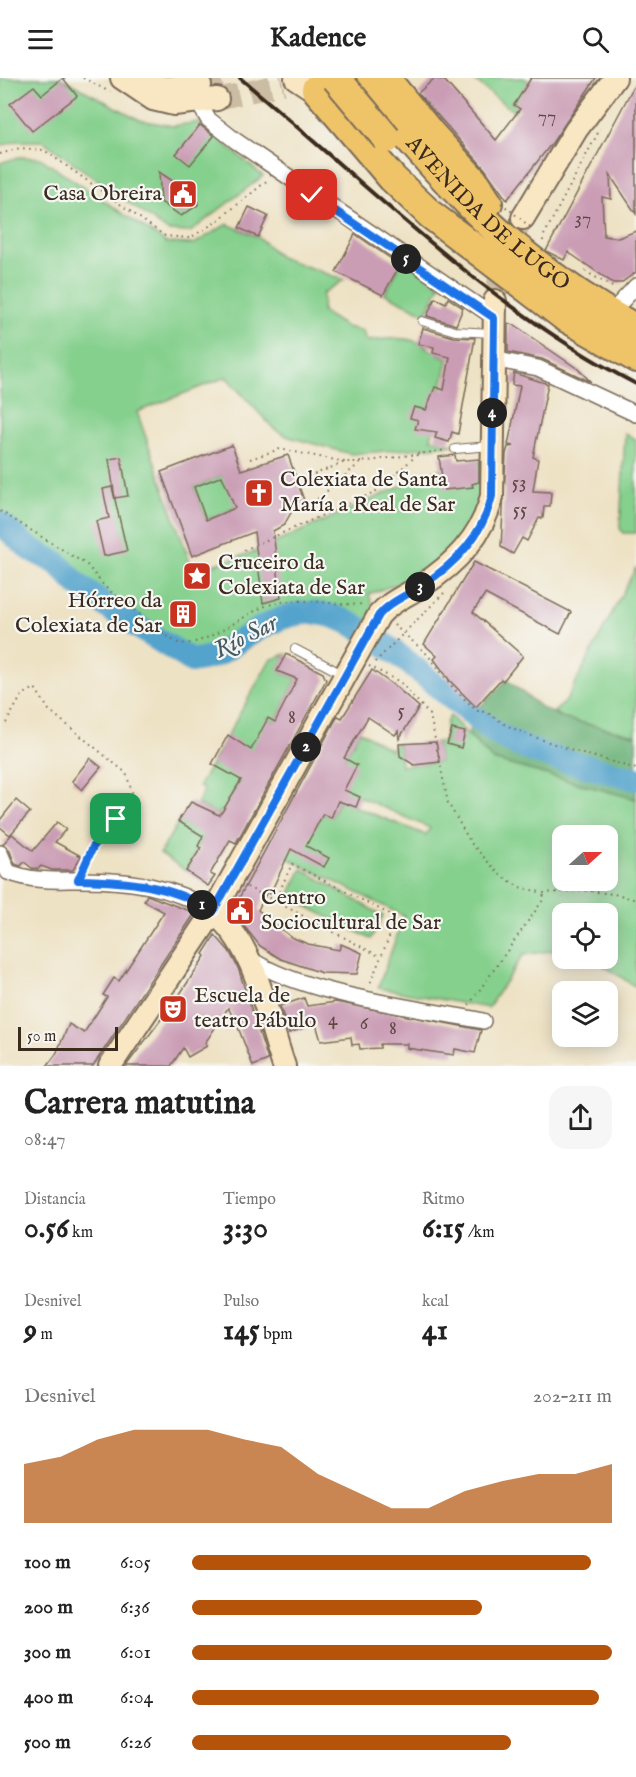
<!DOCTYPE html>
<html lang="es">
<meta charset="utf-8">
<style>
body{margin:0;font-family:"IM FELL English",serif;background:#f6f6f6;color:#222;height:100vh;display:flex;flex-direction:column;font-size:22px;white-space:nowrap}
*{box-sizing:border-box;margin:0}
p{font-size:20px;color:#767676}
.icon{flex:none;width:33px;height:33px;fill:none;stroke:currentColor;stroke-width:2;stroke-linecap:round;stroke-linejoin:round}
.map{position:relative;height:988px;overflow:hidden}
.side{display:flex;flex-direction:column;background:#fff;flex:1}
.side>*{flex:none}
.needle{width:39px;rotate:69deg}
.tools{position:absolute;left:552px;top:747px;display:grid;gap:12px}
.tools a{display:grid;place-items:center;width:66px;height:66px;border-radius:12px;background:#fff;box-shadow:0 3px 15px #0003;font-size:30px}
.scale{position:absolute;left:18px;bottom:15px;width:100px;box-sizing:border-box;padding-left:6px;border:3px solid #3b2a1e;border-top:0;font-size:16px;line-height:21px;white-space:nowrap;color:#3b2a1e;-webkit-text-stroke:4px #f6f6f2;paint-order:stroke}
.pin{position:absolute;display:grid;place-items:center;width:51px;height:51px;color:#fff;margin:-26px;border-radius:12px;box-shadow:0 3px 9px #0006}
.km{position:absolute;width:30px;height:30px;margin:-15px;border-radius:50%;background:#222;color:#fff;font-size:16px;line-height:30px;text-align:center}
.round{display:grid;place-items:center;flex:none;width:63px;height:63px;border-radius:18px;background:#f6f6f6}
.overview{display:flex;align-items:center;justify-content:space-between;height:102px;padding:0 24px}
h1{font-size:33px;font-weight:800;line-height:45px}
.figures{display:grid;grid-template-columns:repeat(3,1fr);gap:9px;height:102px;padding:6px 24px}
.figures div{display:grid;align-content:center}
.figures b{font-size:30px;font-weight:800}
.figures small{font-size:16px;font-weight:400}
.figures p{font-size:16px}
.chart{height:168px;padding:12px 24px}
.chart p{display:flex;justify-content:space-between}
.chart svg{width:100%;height:108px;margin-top:6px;fill:#b45309;opacity:.7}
ul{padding:0 24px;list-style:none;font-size:20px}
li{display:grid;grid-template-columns:96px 72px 1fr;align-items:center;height:45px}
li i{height:15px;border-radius:8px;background:#b45309}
header{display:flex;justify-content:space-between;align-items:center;height:78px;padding:0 24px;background:#fff;font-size:27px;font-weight:800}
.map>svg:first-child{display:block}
.green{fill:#85d08d;stroke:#607d56;stroke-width:1.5;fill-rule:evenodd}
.forest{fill:#6cb278;stroke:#546e4b;stroke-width:1.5}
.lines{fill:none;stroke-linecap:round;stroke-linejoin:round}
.river{stroke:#52a3cc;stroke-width:24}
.building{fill:#ca9db5;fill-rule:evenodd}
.secondary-tunnel{stroke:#cabda3;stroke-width:22;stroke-dasharray:22 11;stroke-linecap:butt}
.lane-casing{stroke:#7a6a58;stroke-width:10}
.street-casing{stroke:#7a6a58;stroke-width:18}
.secondary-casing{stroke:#7a6a58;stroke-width:26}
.highway-casing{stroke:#7a6a58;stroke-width:32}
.path{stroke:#7a6a58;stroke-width:2;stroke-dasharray:1.5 4.5;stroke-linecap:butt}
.lane{stroke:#fff;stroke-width:8}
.street{stroke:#fff;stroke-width:15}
.secondary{stroke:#f9e7c3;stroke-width:22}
.highway{stroke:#efc469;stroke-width:28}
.rail{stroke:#3b2a1e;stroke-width:4}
.highway-bridge-casing{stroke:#7a6a58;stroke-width:32;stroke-linecap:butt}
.path-bridge{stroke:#7a6a58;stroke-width:2;stroke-dasharray:1.5 4.5;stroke-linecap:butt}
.highway-bridge{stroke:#efc469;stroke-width:28}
.route-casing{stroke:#fff;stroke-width:12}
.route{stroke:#1a73e8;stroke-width:8}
.labels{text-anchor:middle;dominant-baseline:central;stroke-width:4.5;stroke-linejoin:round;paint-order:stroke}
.number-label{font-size:20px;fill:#5f4744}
.poi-label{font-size:22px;fill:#3b2a1e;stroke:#f6f6f2;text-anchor:start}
.street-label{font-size:22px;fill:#3b2a1e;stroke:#f6f6f2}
.water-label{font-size:24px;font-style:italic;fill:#445a64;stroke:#f6f6f2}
</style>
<header><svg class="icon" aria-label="menu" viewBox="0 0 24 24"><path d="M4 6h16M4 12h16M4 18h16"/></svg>Kadence<svg class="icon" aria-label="search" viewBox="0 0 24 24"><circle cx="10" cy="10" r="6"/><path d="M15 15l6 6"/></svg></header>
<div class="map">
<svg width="636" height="988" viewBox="0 0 636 988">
<rect width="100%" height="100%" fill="#f6f6f2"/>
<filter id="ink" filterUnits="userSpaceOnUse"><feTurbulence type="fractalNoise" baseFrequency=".0167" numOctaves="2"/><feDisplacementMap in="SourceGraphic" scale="12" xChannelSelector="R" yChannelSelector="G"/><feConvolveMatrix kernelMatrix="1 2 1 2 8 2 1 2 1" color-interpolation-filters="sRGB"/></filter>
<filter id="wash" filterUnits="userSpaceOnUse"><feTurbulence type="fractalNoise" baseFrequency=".008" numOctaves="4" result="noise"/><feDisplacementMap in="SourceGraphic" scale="24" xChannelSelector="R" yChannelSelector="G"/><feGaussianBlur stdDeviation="1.35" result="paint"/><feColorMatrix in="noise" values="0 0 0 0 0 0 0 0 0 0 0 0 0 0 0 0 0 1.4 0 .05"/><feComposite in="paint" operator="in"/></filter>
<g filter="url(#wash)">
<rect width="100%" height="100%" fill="#eee2c4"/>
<g class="green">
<polygon points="0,0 61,0 140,42 173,48 199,44 263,98 190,154 168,153 43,63 17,63 0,68"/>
<polygon points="471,0 524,0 529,3 524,12 528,15 520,25 514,21 511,24 517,29 514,34"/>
<path d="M19 79 40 80 167 165 194 166 227 146 258 159 280 179 344 202 323 215 322 234 346 249 363 253 366 263C384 262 402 257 419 265 431 271 434 276 448 280L431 361 454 367 351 376 289 359 274 351 226 299 137 334 193 493 257 473 441 390 486 383 481 429 458 465 424 496 369 516 373 529 367 545C333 520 284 530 249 550 224 564 221 573 191 579L117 532 80 502 62 483 34 468 0 440V85Z"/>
<polygon points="403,182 440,207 426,236 385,216"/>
<polygon points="625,356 636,361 636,455 623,455 620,450"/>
<polygon points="229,395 240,428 206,442 194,409"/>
<polygon points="636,489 636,657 565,641 554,634 566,623"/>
<polygon points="286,576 278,593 297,601 275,644 268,640 263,662 229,723 227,737 221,733 219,737 197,726 204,712 199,708 270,582"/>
<path d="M450 638 493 682 636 721V909L594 881 608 880V836H562V871L523 877 488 930 378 910 404 838 283 778 310 743 317 747 323 736 331 739 339 723 341 687 360 653 391 672 395 666H399L401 688 440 684 436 664H444L446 645ZM353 716 430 750 426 757 348 726ZM562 758H608V802H562Z"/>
<polygon points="179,743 192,751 198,743 208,749 186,793 160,775"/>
<polygon points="302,791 383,838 371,861 288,819"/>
</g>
<polygon class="forest" points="507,602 542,630 565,641 636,657 636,721 493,682 468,656 480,629"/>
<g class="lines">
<path class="river" d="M0 445 30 471 57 485 77 506 114 534 192 583C200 581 211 580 218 576 249 558 279 532 317 535 371 539 453 628 501 658 534 679 598 690 636 701"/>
</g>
<g id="blocks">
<g class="building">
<polygon points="63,0 77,18 32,53 10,26 34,8 42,17"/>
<polygon points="435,0 445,3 496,62 520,31 514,27 531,0 596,0 552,65 507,122 485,91 418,15"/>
<polygon points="636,4 636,136 610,97 611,121 602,119 604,158 618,160 636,153 636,194 621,205 613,205 568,174 564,182 546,173"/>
<polygon points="200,47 214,58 190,87 176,76"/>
<polygon points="159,94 197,119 198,127 181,138 161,124"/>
<polygon points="249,129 268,138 258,159 239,150"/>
<polygon points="355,156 400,187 383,217 336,194"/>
<polygon points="435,220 446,225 448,220 463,230 456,247 427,238"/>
<polygon points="508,246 515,247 531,259 578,291 591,304 542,281 508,274"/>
<polygon points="423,250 454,259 475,260 458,356 452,354 449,364 435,360 437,354 415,351 418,342 410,340 414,329 426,332 435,309 444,312 450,279 433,275 434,269 418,266"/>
<polygon points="514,295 548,306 533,379 538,381 533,413 551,414 550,428 544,428 543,440 539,440 527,463 522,460 513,476 501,469 506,376 508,369 514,368 508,367 520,308 512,307"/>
<path d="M232 367 241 392 288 377 306 428 292 433 284 447 273 453 281 520 263 525 254 454 192 478 161 394ZM222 398 235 430 206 442 194 409Z"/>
<polygon points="455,377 456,383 479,381 479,404 472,406 473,409 444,412 439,379"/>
<polygon points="121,379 128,418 115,420 109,381"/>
<polygon points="112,409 127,473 104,478 96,443 109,440 103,411"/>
<polygon points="474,484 571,534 560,556 485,516 473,534 523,578 503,603 501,601 476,629 450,603 434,581 437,578 424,566"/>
<polygon points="286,576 323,595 326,602 236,765 230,762 210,796 215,798 208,808 186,793 201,770 198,768 203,758 178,743 191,724 219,737 222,734 241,702 212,686 228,657 251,672 268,640 275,644 297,601 277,593"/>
<polygon points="372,592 396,609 419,629 399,661 398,653 395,657 368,639 344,680 357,687 344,712 360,719 356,729 338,723 331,740 323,736 306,768 329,780 324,789 291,771 270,816 267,814 258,832 291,859 308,866 339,872 341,866 362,875 357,896 322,895 281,881 260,868 232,833 335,643 338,638 342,640"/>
<polygon points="452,651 465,654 461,670 447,666"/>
<polygon points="436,664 440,684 414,687 400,678 399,666"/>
<polygon points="90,680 101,689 82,712 72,703"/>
<polygon points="16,722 30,734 10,757 0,749 0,742"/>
<polygon points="57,744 66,751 55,764 81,778 73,792 52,792 41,788 38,791 32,790 24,784 21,788 15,786 9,771 3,766 12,756 33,773"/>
<polygon points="147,817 195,835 93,988 47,988 56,976 69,946 84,955 107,919 103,917 114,900 119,903 164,834 144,823"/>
<polygon points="215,857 229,873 238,890 268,982 253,988 236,944 228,930 205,965 207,968 188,979 183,970 171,988 126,988 180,916 205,878 203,876"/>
<polygon points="304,920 307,928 336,924 481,952 475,975 455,971 454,977 426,973 407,970 407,966 380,966 380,970 360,971 359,966 352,967 351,959 321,963 316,946 289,955 280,928"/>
</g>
</g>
</g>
<g filter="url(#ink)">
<use href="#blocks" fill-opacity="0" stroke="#7a6a58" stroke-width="1.5"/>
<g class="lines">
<g class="secondary-tunnel">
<polyline points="200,7 228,0"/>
<polyline points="217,21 283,6"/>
<path d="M495 223C499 192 509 168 523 140"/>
</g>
<g class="lane-casing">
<g id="lane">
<polyline points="422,243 455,253 492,255"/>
<polyline points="455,371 491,368"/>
<polyline points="295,571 344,597"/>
</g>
</g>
<g class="street-casing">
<g id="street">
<polyline points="198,24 208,41 236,63 494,239"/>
<polyline points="610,236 636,208"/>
<polyline points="493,281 538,290 636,336"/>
<path d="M0 775 8 794C35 804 52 802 80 802 128 802 172 807 213 834"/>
<path d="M250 881C305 917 417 930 483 943"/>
</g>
</g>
<g class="secondary-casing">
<g id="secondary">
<polyline points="122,0 153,21 174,26 217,21"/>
<polyline points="296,0 308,8 330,11"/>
<polyline points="143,7 167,10 200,7"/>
<polyline points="523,140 576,52 615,0"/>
<path d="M213 834C257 868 266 937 284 988"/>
<path d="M110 988 213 834 379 537C391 523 406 518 421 508 454 487 483 457 492 418L495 223"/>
</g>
</g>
<g class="highway-casing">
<g id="highway">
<path id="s1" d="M357 0C404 55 451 112 505 160 545 195 590 225 636 251"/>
<polyline points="385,0 431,56 473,102 488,125"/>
<polyline points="316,11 392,100 431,137 565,239 636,280"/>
</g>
</g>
<g class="path">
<polyline points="83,0 110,14"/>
<polyline points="0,76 20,70 44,72 165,158 190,160 216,144 269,101"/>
<polyline points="543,163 543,159 600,51"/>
<polyline points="585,193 616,211"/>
<polyline points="250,381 280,371 345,384"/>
<polyline points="303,401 345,384 361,384"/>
<polyline points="313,425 361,384 446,372"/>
<path d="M0 433 87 487 105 509 175 564C199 573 240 539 263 529 299 515 329 529 364 526"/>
<polyline points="244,472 375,414 418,376"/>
<path d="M394 547 427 576 454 611 477 633C488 632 497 642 506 647 547 666 593 678 636 691"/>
<polyline points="375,584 445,514"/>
<polyline points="369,588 400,604 430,637 448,725 471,765 499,796 519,809 544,815 583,812 620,817 636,822"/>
<polyline points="6,645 22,617 35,610 49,632 126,695 133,717 102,754 83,788"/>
<polyline points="247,809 275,823 292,786 397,840 369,908"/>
<polyline points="275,823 381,879"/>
<polyline points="469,927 543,822 544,815"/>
</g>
<use href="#lane" class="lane"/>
<use href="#street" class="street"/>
<use href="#secondary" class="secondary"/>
<use href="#highway" class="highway"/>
<path class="rail" d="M240 0C368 107 487 229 636 306"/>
<g class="highway-bridge-casing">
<polyline id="highway-bridge" points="336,0 387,61"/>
</g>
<polyline class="path-bridge" points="501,125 533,151"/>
<use href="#highway-bridge" class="highway-bridge"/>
</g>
</g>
<g class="lines" filter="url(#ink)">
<g class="route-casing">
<path id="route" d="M116 741 93 769 78 802C126 803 171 806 213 834L379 537C391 523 406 518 421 508 454 487 483 457 492 418L494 240 312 117"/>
</g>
<use href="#route" class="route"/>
</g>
<defs>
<g id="civic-square" transform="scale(1.5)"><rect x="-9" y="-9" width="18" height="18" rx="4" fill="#c8321e" stroke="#f6f6f2"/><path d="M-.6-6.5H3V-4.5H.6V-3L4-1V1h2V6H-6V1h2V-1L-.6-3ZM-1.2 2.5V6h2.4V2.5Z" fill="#fff"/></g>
<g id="church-square" transform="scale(1.5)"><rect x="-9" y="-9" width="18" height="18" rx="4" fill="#c8321e" stroke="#f6f6f2"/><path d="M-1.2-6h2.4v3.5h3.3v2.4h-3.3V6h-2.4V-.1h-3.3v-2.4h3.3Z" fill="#fff"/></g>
<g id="sight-square" transform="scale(1.5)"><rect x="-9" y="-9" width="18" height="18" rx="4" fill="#c8321e" stroke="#f6f6f2"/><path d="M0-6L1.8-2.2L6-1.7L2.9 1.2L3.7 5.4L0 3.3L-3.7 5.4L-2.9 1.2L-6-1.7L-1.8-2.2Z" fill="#fff"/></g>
<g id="building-square" transform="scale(1.5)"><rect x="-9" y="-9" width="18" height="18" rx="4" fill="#c8321e" stroke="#f6f6f2"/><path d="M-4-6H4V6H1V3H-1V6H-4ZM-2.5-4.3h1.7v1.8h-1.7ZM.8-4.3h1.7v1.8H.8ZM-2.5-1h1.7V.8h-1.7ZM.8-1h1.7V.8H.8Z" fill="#fff"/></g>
<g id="theatre-square" transform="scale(1.5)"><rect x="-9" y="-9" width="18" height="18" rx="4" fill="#c8321e" stroke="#f6f6f2"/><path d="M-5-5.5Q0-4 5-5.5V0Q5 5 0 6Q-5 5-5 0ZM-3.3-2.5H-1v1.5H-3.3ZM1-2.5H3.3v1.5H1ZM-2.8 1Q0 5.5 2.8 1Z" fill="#fff"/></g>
</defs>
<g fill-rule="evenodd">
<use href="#civic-square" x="183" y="116"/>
<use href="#church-square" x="259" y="415"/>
<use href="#sight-square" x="197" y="498"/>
<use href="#building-square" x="183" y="536"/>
<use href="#civic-square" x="240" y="833"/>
<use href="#theatre-square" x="173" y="931"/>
</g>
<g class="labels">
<g class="number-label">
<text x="547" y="38">77</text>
<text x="583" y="140">37</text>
<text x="519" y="404">53</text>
<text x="520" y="431">55</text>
<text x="401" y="632">5</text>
<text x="292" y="639">8</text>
<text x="333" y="941">4</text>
<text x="364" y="945">6</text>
<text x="393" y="950">8</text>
</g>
<g class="poi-label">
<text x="162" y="116" text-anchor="end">Casa Obreira</text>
<text x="280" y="402">Colexiata de Santa<tspan x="280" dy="25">María a Real de Sar</tspan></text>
<text x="218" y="485">Cruceiro da<tspan x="218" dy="25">Colexiata de Sar</tspan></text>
<text x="162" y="523" text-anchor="end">Hórreo da<tspan x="162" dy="25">Colexiata de Sar</tspan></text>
<text x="261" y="820">Centro<tspan x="261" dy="25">Sociocultural de Sar</tspan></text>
<text x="194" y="918">Escuela de<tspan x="194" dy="25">teatro Pábulo</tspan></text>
</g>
<g class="street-label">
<text stroke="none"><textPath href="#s1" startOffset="189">AVENIDA DE LUGO</textPath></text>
</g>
<g class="water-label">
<text transform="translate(246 559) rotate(-27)">Río Sar</text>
</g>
</g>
</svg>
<div class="tools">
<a><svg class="needle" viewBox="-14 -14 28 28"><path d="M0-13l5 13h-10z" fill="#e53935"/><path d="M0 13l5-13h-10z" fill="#767676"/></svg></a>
<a><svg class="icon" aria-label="locate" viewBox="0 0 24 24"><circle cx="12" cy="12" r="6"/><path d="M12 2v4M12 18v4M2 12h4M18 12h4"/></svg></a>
<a><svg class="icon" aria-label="layers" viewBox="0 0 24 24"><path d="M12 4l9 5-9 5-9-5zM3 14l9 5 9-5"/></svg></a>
</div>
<div class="scale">50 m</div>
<div class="pin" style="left:116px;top:741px;background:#1e9e55"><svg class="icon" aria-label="arrive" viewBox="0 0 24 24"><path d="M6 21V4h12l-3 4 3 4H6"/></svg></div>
<div class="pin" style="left:312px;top:117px;background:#d93025"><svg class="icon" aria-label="check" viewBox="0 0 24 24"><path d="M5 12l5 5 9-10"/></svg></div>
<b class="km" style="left:202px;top:827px">1</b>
<b class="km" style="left:306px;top:669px">2</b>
<b class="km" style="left:420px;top:509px">3</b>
<b class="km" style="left:492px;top:335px">4</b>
<b class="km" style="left:406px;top:181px">5</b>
</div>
<section class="side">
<div class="overview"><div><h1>Carrera matutina</h1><p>08:47</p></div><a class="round"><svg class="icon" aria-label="share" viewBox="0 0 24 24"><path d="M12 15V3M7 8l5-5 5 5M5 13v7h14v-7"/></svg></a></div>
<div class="figures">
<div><p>Distancia</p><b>0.56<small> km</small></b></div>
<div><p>Tiempo</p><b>3:30</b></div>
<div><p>Ritmo</p><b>6:15<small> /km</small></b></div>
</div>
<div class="figures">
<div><p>Desnivel</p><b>9<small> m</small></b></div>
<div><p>Pulso</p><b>145<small> bpm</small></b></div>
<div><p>kcal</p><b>41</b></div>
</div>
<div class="chart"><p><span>Desnivel</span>202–211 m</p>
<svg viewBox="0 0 160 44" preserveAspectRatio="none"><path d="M0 44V20L10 17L20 10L30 6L40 6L50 6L60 10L70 13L80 24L90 31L100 38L110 38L120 31L130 27L140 24L150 24L160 20V44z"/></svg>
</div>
<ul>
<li><b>100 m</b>6:05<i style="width:95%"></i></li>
<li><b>200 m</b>6:36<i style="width:69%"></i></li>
<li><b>300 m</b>6:01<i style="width:100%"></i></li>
<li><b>400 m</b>6:04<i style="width:97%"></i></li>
<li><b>500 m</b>6:26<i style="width:76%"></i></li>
</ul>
</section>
